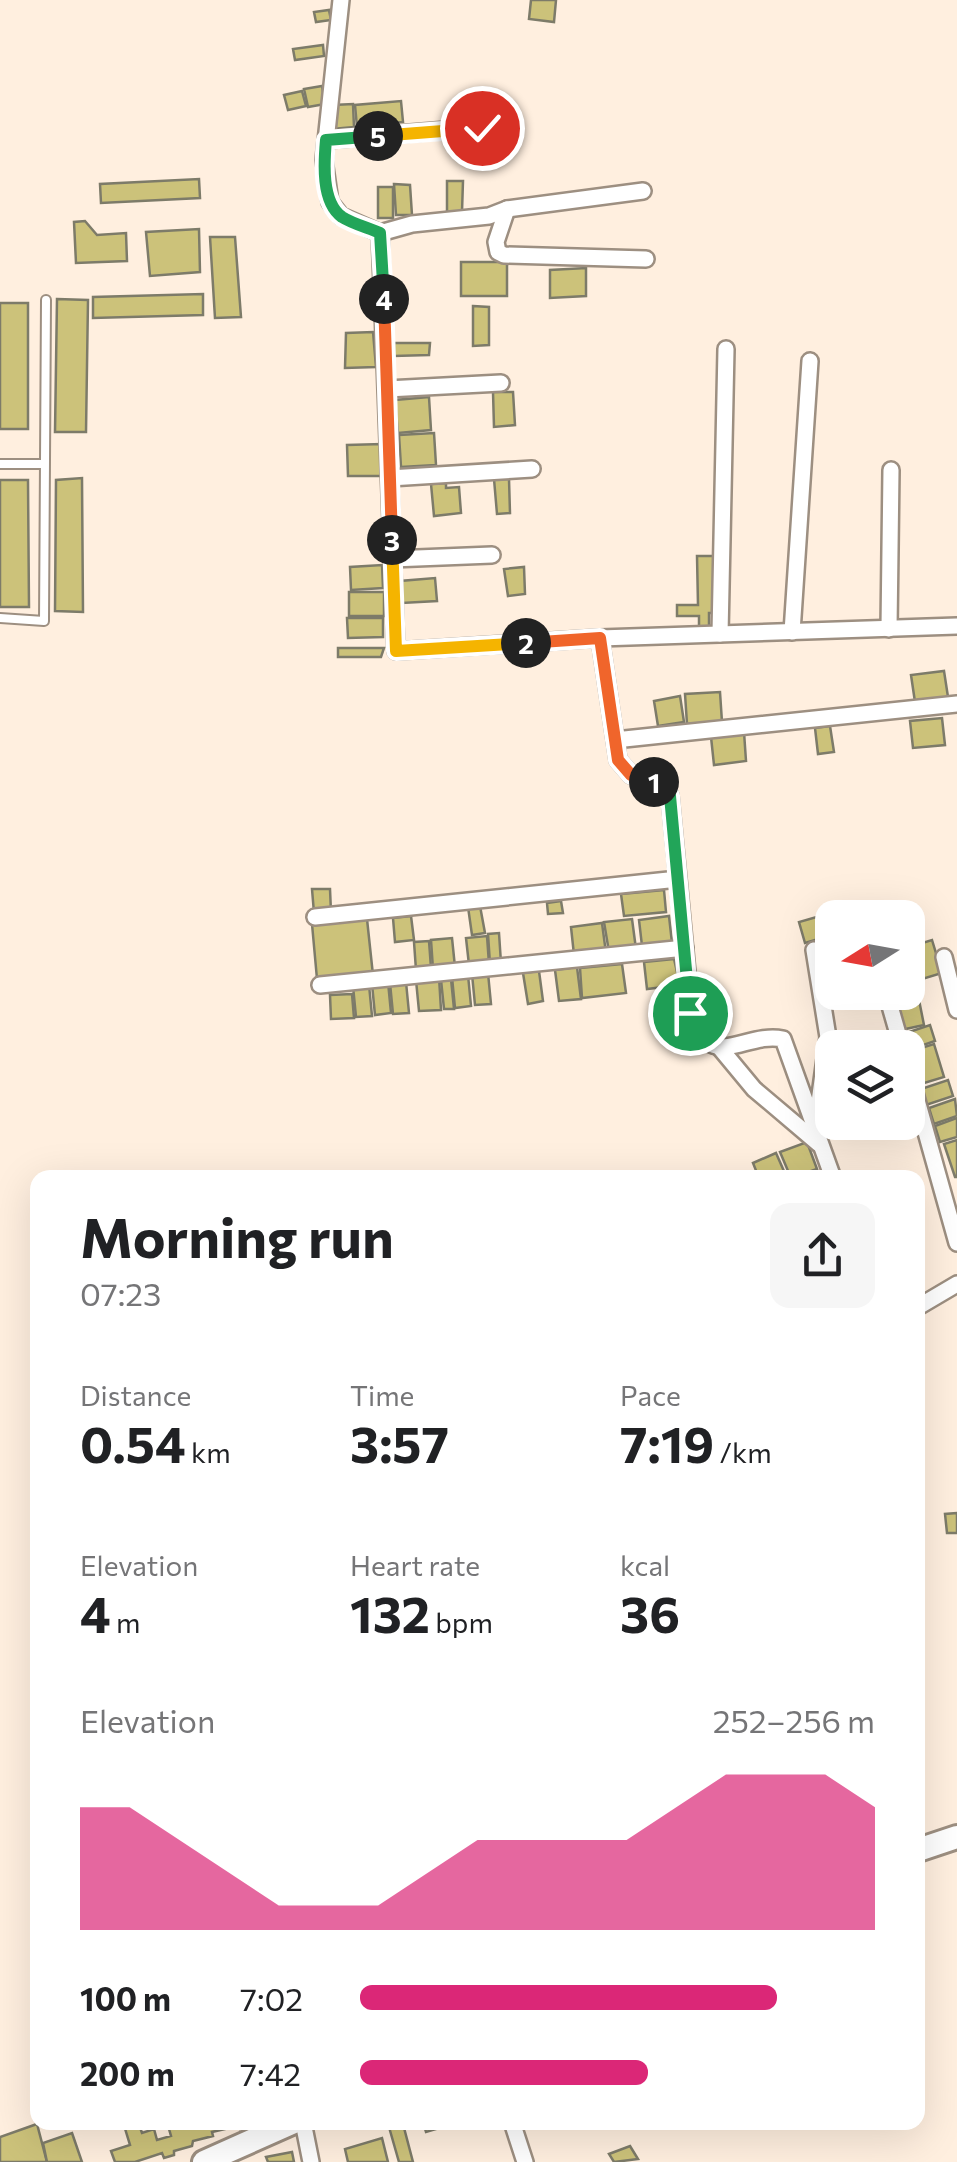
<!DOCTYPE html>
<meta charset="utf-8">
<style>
body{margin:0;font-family:Commissioner,sans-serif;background:#f6f6f6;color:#202124;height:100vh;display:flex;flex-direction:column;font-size:38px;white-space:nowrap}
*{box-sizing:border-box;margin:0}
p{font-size:32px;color:#757577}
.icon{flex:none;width:55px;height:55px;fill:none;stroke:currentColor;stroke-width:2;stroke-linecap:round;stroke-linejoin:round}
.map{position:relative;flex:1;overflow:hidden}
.sheet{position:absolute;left:30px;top:1170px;width:895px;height:960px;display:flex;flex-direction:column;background:#fff;border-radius:20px;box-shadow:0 10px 40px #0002}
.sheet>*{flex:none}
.needle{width:65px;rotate:259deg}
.buttons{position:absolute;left:815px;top:900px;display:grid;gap:20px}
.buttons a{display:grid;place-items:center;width:110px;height:110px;border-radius:20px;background:#fff;box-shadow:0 10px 40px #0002;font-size:50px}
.pin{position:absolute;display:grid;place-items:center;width:85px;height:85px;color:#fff;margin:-42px;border:5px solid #fff;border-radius:50%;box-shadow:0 2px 10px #0007}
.km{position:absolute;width:50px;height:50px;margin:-25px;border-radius:50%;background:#222;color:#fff;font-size:28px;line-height:50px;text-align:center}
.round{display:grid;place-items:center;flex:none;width:105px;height:105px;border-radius:20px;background:#f6f6f6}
.overview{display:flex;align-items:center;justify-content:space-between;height:170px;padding:0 50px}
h1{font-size:55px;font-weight:700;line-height:75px}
.stats{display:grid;grid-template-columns:repeat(3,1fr);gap:15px;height:170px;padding:10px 50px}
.stats div{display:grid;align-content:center}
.stats b{font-size:50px;font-weight:700}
.stats small{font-size:28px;font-weight:400}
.stats p{font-size:28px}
.chart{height:280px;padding:20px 50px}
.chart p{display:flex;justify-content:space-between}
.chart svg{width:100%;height:180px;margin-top:10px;fill:#db2777;opacity:.7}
ul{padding:0 50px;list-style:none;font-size:32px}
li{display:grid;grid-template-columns:160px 120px 1fr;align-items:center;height:75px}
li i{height:25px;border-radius:12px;background:#db2777}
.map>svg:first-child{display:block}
.building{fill:#ccc27a;stroke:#7d7b69;stroke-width:2.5}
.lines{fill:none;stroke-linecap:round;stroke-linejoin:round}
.lane-casing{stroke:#9d8f81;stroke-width:12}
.street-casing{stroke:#9d8f81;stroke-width:20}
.primary-casing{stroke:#9d8f81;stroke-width:28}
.lane{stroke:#fff;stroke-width:8}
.street{stroke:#fff;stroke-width:15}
.primary{stroke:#fff;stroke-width:22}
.split-1-casing{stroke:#fff;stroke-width:20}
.split-2-casing{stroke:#fff;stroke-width:20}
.split-3-casing{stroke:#fff;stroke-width:20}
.split-4-casing{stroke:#fff;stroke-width:20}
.split-5-casing{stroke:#fff;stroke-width:20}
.split-6-casing{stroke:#fff;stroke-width:20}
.split-1{stroke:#22a559;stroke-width:12}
.split-2{stroke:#f0652b;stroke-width:12}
.split-3{stroke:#f5b400;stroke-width:12}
.split-4{stroke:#f0652b;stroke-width:12}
.split-5{stroke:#22a559;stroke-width:12}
.split-6{stroke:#f5b400;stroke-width:12}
</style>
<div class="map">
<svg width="957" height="2162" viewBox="0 0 957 2162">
<rect width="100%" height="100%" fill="#ffefdf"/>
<g class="building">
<polygon points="531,0 556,0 554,22 529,19"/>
<polygon points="329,10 331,20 316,22 314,12"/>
<polygon points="323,45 324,56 295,60 293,49"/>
<polygon points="322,86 325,104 308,107 304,89"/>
<polygon points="302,91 306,106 288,110 284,95"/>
<polygon points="401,101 403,122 357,127 355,105"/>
<polygon points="353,104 354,127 332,129 333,105"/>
<polygon points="199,179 200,198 101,203 100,184"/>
<polygon points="447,181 463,181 462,212 447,212"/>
<polygon points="394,184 410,185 412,215 396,215"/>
<rect x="378" y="187" width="15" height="31"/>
<polygon points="85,221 97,235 126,233 127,261 76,263 74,222"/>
<polygon points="199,229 200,272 150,276 146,232"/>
<polygon points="210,237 235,237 241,317 215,318"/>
<rect x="461" y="262" width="46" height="34"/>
<polygon points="586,268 586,296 550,298 550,270"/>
<polygon points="203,294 203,315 93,318 93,297"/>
<polygon points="57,299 88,300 86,432 55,432"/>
<rect x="0" y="303" width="28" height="126"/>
<polygon points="473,306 489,307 489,345 473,346"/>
<polygon points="373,332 376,367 345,368 346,333"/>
<polygon points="394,343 430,343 429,355 394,356"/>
<polygon points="493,392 513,392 515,425 494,427"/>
<polygon points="429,397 431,430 398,433 395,400"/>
<polygon points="434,433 436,465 401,467 399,435"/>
<polygon points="382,444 383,476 348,476 347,445"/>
<polygon points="82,478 83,612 55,611 56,480"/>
<polygon points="494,479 509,479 510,513 497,514"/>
<polygon points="0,480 28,480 29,607 0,607"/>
<polygon points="446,483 446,488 459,487 461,513 434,516 431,484"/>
<polygon points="697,556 717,556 718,613 709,613 709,627 699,627 699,616 677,616 677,605 698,605"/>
<polygon points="382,565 383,588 351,590 350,567"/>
<polygon points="524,567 525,594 508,596 504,569"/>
<polygon points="435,578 437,601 402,603 400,581"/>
<rect x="349" y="592" width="35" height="24"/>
<polygon points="347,618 383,618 383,637 348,638"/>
<polygon points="338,648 384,648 381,657 338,657"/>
<polygon points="944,671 948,697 915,702 911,675"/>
<polygon points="720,692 722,722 687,724 685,694"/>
<polygon points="680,696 684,722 658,726 654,701"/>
<polygon points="942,718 945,745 913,748 910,721"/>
<polygon points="830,726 834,752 818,754 815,728"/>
<polygon points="744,732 746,761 714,765 711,737"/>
<polygon points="312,889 330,889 331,912 314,913"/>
<polygon points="664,890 666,912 624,916 621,894"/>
<polygon points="561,901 563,913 548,914 547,903"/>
<polygon points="480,906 485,933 472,935 468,907"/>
<polygon points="834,912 832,935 805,943 799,922"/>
<polygon points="411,916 414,940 395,942 393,918"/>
<polygon points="669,916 672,943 642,946 639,920"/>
<polygon points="367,919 373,975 317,979 312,924"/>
<polygon points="632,919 636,949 609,952 604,922"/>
<polygon points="602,923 606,953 574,955 571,927"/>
<polygon points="499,933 501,963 490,964 488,934"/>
<polygon points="487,936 489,964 469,965 466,938"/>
<polygon points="452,938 455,967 433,969 431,940"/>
<polygon points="932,940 942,973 919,980 909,947"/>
<polygon points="429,941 431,968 416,970 414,942"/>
<polygon points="674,959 680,985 647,989 644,962"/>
<polygon points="622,964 626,993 582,998 580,968"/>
<polygon points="577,967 581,999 559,1001 555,970"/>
<polygon points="539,971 543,1001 528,1004 523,973"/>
<polygon points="488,973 491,1004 475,1005 472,974"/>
<polygon points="468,975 471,1006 455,1008 452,977"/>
<polygon points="439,977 441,1010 419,1011 416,980"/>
<polygon points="451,979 454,1009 444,1009 441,980"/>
<polygon points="388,982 391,1013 375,1015 372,984"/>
<polygon points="406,982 409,1013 393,1014 390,983"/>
<polygon points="369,985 372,1016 356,1017 353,986"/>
<polygon points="352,994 354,1018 331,1019 330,995"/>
<polygon points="918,995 924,1025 901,1030 895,1000"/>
<polygon points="930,1025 935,1041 909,1050 903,1034"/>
<polygon points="934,1044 944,1077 921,1084 911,1051"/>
<polygon points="948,1080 953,1096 926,1105 921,1089"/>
<polygon points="955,1099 957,1116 934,1124 929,1108"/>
<polygon points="957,1118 957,1137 940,1142 935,1126"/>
<polygon points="957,1140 957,1177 955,1177 944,1144"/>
<polygon points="807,1142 817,1169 791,1178 780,1152"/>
<polygon points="776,1153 787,1178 759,1178 753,1163"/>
<polygon points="957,1513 957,1533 947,1533 945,1514"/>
<polygon points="123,2122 138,2122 142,2133 154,2129 157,2140 171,2136 167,2122 252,2122 251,2127 240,2129 238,2126 212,2132 213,2136 193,2141 192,2146 174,2151 174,2155 164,2158 162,2153 135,2162 115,2162 111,2151 130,2145"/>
<polygon points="423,2122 452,2122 453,2124 426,2132"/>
<polygon points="37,2124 47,2162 0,2162 0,2137"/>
<polygon points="403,2124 413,2162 399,2162 389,2127"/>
<polygon points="72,2133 82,2162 47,2162 43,2143"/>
<polygon points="382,2138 388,2162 348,2162 345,2149"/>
<polygon points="630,2146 638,2159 614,2162 609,2154"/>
<polygon points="292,2152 294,2162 268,2162 266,2157"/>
</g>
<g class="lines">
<g class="lane-casing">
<g id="lane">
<polyline points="0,464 43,464"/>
<polyline points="0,618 44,621 46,300"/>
</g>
</g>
<g class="street-casing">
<g id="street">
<polyline points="341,0 324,160 330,202 341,216 380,233 412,224 489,216 507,209 643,191"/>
<polyline points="326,140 482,127"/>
<polyline points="507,209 496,242 498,252 504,255 646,259"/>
<path d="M380 233 396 651 600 638 618 760 631 775 665 786 670 796 691 1013C709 1075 744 1031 783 1039L833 1178"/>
<polyline points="387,389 501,383"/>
<polyline points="390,478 532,469"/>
<polyline points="392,559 492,555"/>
<polyline points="889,629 891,470"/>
<polyline points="792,632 810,361"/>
<polyline points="720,634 726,349"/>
<polyline points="600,638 957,626"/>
<polyline points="615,740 957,704"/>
<polyline points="315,917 678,879"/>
<polyline points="814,950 828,1037 816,1124"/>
<polyline points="944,957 957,1010"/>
<polyline points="320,985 685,948"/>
<polyline points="886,992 902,1048"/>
<polyline points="720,1048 754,1089 819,1144"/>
<polyline points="908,1068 957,1243"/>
<polyline points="918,1307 957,1284"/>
<polyline points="303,2122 311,2162"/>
<polyline points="512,2122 525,2162"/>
</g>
</g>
<g class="primary-casing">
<g id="primary">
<polyline points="918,1850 957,1837"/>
<polyline points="204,2162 294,2122"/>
</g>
</g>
<use href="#lane" class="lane"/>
<use href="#street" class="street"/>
<use href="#primary" class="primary"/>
</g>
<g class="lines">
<g class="split-1-casing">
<polyline id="split-1" points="654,782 665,786 670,796 690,1013"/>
</g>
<g class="split-2-casing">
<polyline id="split-2" points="526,643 600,638 618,760 631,775 654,782"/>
</g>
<g class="split-3-casing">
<polyline id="split-3" points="392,540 396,651 526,643"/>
</g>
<g class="split-4-casing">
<polyline id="split-4" points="384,299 392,540"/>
</g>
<g class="split-5-casing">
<path id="split-5" d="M378 136 326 140C324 162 321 202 342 217 353 224 369 228 380 233L384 299"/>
</g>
<g class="split-6-casing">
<polyline id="split-6" points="378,136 482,128"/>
</g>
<use href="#split-1" class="split-1"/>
<use href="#split-2" class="split-2"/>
<use href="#split-3" class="split-3"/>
<use href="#split-4" class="split-4"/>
<use href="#split-5" class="split-5"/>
<use href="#split-6" class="split-6"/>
</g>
</svg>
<div class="buttons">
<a><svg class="needle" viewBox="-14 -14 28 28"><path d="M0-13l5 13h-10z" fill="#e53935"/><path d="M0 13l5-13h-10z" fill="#757577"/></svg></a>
<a><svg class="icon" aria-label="layers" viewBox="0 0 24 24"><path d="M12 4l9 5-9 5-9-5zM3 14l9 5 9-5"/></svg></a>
</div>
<div class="pin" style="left:690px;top:1013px;background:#1e9e55"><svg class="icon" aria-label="arrive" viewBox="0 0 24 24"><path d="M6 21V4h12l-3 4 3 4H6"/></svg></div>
<div class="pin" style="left:482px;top:128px;background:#d93025"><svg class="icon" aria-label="check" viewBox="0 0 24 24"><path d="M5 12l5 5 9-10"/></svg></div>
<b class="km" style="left:654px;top:782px">1</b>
<b class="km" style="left:526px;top:643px">2</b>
<b class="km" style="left:392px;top:540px">3</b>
<b class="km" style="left:384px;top:299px">4</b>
<b class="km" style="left:378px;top:136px">5</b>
<section class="sheet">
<div class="overview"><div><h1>Morning run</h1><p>07:23</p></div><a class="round"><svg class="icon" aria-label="share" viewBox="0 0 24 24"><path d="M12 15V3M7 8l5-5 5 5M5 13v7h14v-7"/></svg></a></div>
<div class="stats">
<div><p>Distance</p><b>0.54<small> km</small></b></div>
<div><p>Time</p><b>3:57</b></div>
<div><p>Pace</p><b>7:19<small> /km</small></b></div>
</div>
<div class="stats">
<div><p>Elevation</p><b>4<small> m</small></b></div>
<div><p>Heart rate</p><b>132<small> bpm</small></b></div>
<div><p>kcal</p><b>36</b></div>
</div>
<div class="chart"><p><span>Elevation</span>252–256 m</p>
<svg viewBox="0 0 160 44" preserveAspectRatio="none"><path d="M0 44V14L10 14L20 22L30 30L40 38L50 38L60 38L70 30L80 22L90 22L100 22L110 22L120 14L130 6L140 6L150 6L160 14V44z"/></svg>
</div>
<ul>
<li><b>100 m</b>7:02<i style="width:81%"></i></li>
<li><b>200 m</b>7:42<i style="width:56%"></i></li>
</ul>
</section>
</div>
